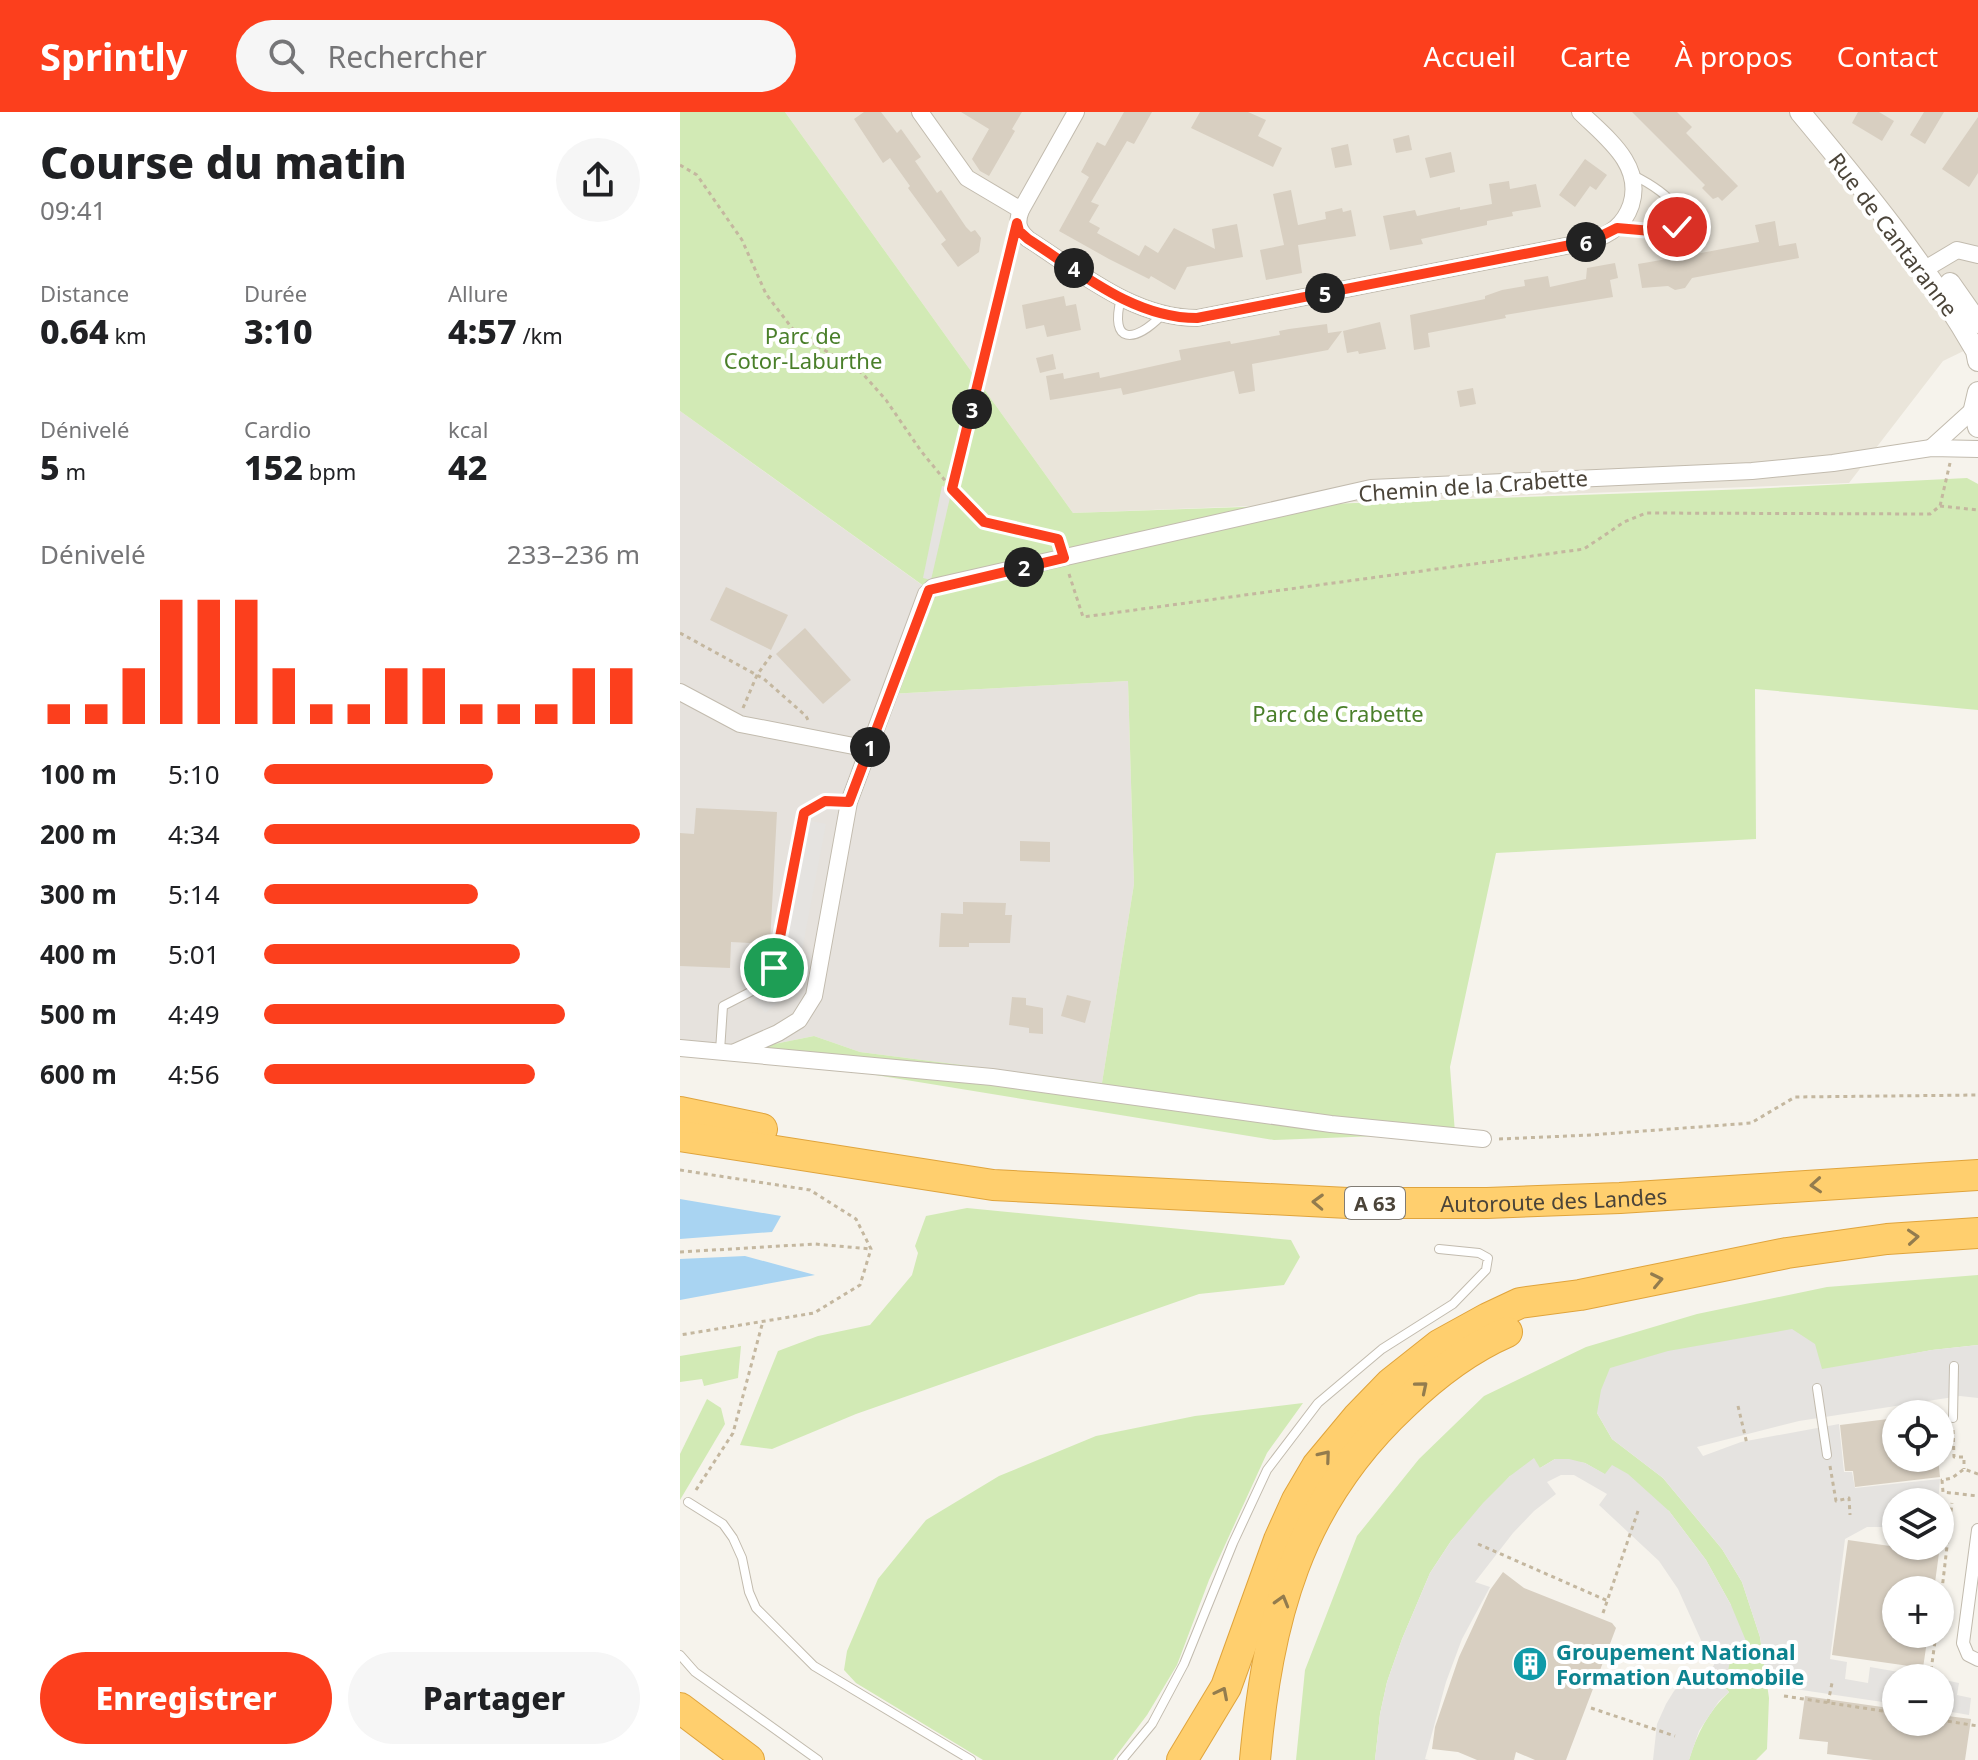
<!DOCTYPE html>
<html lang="fr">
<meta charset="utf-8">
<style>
body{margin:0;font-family:"Noto Sans",sans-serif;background:#f6f6f6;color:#202124;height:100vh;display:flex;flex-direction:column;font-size:30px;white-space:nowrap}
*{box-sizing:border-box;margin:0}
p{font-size:26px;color:#757577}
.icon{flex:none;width:44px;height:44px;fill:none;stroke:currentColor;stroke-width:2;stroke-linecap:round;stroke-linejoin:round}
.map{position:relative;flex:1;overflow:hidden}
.side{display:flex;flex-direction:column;background:#fff;width:680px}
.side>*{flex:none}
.buttons{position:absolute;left:1202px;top:1288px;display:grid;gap:16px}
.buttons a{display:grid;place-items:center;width:72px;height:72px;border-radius:50%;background:#fff;box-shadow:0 2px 6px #0004;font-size:40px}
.pin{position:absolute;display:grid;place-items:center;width:68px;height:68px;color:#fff;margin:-34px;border:4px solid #fff;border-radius:50%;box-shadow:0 2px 8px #0007}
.km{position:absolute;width:40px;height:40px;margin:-20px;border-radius:50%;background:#222;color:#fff;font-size:22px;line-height:40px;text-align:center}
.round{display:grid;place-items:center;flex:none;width:84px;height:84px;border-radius:42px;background:#f6f6f6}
.overview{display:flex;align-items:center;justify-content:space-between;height:136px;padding:0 40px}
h1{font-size:44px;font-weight:800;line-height:60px}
.metrics{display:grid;grid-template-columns:repeat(3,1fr);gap:12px;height:136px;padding:8px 40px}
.metrics div{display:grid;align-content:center}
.metrics b{font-size:34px;font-weight:800}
.metrics small{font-size:22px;font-weight:400}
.metrics p{font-size:22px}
.chart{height:224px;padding:16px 40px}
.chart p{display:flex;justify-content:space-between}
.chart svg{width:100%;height:144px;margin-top:8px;stroke:#fc3f1d;stroke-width:6}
.button{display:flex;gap:16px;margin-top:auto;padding:16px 40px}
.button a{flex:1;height:92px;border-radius:48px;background:#fc3f1d;color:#fff;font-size:32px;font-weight:800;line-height:92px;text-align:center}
.button a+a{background:#f6f6f6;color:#202124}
ul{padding:0 40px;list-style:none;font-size:26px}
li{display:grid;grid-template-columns:128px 96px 1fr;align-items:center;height:60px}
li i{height:20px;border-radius:10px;background:#fc3f1d}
header{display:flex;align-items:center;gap:48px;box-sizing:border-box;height:112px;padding:0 40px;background:#fc3f1d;color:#fff}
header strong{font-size:38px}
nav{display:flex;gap:44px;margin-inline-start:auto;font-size:28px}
.search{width:560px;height:72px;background:#f6f6f6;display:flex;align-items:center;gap:20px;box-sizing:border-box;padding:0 28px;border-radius:44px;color:#757577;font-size:30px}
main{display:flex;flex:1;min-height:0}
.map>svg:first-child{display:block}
.residential{fill:#eae5da}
.industrial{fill:#e6e2dd}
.green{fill:#d2eab5}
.parking{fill:#e5e3e0}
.water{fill:#a9d4f2}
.building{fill:#d8cfc1}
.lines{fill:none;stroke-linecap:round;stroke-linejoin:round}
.service-casing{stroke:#c2bbae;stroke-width:10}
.pedestrian-casing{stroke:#c2bbae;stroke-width:14}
.minor-casing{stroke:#c2bbae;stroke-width:18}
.tertiary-casing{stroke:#c2bbae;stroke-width:22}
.motorway-casing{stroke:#e0a43c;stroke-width:32}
.path{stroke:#c4b79f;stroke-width:3;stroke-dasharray:4 4;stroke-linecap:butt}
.service{stroke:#fff;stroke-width:8}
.pedestrian{stroke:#fff;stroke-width:12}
.minor{stroke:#fff;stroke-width:16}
.tertiary{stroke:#fff;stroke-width:20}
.motorway{stroke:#ffcf6e;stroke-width:30}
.oneway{stroke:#937c4e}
.route-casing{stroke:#fff;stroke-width:16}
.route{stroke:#fc3f1d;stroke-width:10}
.labels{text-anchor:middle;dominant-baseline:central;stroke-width:8;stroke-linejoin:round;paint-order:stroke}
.shield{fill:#fff;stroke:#817c74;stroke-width:2}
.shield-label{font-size:20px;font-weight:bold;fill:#4b4439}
.street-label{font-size:22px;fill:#4b4439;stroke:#fff}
.park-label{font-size:22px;fill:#4a7f2a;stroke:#fff}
.culture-label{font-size:22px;font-weight:bold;fill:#0d838f;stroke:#fff;text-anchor:start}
</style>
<header>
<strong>Sprintly</strong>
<div class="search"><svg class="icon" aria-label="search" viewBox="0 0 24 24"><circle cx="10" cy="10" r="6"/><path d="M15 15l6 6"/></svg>Rechercher</div>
<nav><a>Accueil</a><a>Carte</a><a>À propos</a><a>Contact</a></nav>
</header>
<main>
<section class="side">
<div class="overview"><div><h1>Course du matin</h1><p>09:41</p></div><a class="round"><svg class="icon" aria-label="share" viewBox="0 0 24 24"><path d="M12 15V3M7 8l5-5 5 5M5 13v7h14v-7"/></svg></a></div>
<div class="metrics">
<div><p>Distance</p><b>0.64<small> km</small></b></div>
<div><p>Durée</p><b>3:10</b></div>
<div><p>Allure</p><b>4:57<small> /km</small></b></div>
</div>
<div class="metrics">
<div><p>Dénivelé</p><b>5<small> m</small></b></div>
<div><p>Cardio</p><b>152<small> bpm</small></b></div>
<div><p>kcal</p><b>42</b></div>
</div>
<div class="chart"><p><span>Dénivelé</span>233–236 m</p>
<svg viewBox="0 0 160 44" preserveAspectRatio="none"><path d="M5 44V38M15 44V38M25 44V27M35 44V6M45 44V6M55 44V6M65 44V27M75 44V38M85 44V38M95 44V27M105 44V27M115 44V38M125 44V38M135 44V38M145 44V27M155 44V27"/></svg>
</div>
<ul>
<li><b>100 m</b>5:10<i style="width:61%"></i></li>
<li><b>200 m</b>4:34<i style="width:100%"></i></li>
<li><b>300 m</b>5:14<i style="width:57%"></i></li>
<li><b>400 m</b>5:01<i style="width:68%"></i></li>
<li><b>500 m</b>4:49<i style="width:80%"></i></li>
<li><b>600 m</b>4:56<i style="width:72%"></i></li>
</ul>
<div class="button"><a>Enregistrer</a><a>Partager</a></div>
</section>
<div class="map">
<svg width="1298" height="1648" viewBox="0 0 1298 1648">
<rect width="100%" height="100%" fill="#f6f3ec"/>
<polygon class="residential" points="105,0 1298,0 1298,232 1263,249 1169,371 393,401"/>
<polygon class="industrial" points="0,299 249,478 210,582 448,569 454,772 422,971 180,940 134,924 55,940 0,936"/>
<g class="green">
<polygon points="0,0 105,0 393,401 1070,377 1287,366 1298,372 1298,598 1075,577 1076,727 816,741 770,955 775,1021 594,1028 55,940 134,924 180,940 422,971 454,772 448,569 209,582 248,477 0,299"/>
<polygon points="287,1096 611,1128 620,1145 604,1173 519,1182 176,1302 92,1337 60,1333 98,1239 138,1224 190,1213 232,1163 238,1141 235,1134 246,1104"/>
<path d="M1298 1163V1233L1252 1238 917 1301 932 1327 983 1366 1042 1437 1062 1470 1080 1525 1089 1586 1087 1637 1076 1648H1009C1017 1621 1029 1599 1049 1580L1040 1570 1053 1545 1051 1493 1026 1448 989 1399 905 1351 875 1347 860 1356 830 1364 771 1429 750 1461 722 1527 707 1570 700 1602 695 1648H616L625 1558 677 1424 739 1347 804 1284 906 1235 1017 1202 1147 1175Z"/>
<polygon points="61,1234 58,1266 24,1274 22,1267 0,1270 0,1244"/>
<polygon points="27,1287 41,1296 45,1312 0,1388 0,1342"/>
<polygon points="623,1291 587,1341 529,1468 497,1553 467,1603 433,1648 303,1648 176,1571 164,1558 167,1539 198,1467 246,1408 319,1364 416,1324 515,1304"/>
</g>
<g class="parking">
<polygon points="262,374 272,377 251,468 243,466"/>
<polygon points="122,707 146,712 118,860 94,856"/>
<polygon points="92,862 110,882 85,901 69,881"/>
<polygon points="1112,1217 1135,1232 1142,1257 1252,1238 1298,1233 1298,1286 1280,1284 1119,1309 1017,1335 1023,1344 1061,1330 1159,1312 1164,1360 1172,1360 1175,1376 1260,1367 1258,1390 1216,1390 1216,1415 1187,1415 1165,1427 1150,1547 1167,1550 1165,1567 1188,1571 1190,1555 1253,1566 1216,1566 1216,1592 1115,1577 1085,1559 1080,1525 1062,1470 1042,1437 983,1366 932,1327 917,1301 921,1278 930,1256 988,1239"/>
<polygon points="854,1346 860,1356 875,1347 889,1347 905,1351 925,1362 932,1353 948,1362 989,1399 1026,1448 1051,1493 1066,1529 1053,1535 1048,1559 1040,1569 1049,1580 1039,1589 1019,1619 1009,1648 973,1648 977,1612 986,1592 994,1579 1014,1557 1025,1565 1034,1553 1038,1533 1025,1537 998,1477 979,1449 919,1393 927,1382 894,1363 881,1363 867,1370 876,1382 854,1399 833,1421 795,1470 810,1475 782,1527 766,1570 745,1647 749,1648 695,1648 700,1602 707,1570 722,1527 750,1461 771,1429 803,1391 830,1364"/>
<polygon points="1260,1567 1279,1571 1277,1583 1291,1586 1289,1603 1260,1598"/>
</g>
<g class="water">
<polygon points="0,1087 101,1104 92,1120 0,1127"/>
<polygon points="65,1144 135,1163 0,1188 0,1147"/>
</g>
<g class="building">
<polygon points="184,0 201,0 217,21 221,17 241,45 235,49 257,81 261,78 286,115 291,120 295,118 301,126 299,140 278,155 261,132 266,128 228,76 230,74 210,46 203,51 174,7"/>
<polygon points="281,0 342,0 332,17 335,19 309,64 300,59 292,47 309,17"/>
<polygon points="444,0 472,0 454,32 447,29 411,90 419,93 409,110 420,116 417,121 459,144 465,133 478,141 494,116 535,137 532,117 557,112 563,145 507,155 495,178 471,164 469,167 429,147 379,119 409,65 401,60 417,30 425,34"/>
<polygon points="520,0 568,0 586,8 578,24 602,36 593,55 511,16"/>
<polygon points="952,0 997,0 1012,15 1006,21 1058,74 1042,89 1038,85 1033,87 1022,76 1025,73"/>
<polygon points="1178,0 1199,0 1214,9 1202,29 1172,11"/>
<polygon points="1244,0 1264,0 1245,32 1230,23"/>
<polygon points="1298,5 1298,61 1289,75 1262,57"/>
<polygon points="729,23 732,38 716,41 713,27"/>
<polygon points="668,32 672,53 655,56 651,36"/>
<polygon points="771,40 775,60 750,66 745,46"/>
<polygon points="905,47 927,63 916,78 910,74 895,95 879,83"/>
<polygon points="829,69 830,77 856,72 861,95 832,100 833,104 807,109 807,113 741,127 743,132 710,138 703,104 735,98 737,104 780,95 780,98 812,92 809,72"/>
<polygon points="611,78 618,113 646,107 645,100 662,96 663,100 671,98 676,124 618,133 622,161 586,168 580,138 604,133 593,82"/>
<polygon points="1095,109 1099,134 1116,131 1119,146 1012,166 1005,176 995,178 988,174 962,176 958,152 987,147 986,144 999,141 1000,145 1079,130 1075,113"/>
<polygon points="935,151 938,166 930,168 933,185 825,203 826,206 748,221 750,235 734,238 730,203 805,187 805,184 822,178 845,174 844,168 868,164 870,175 906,167 907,156"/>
<polygon points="384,184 386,194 396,192 401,218 367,225 364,213 346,217 342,193"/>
<polygon points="700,210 706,237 679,242 678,239 667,241 663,219"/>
<polygon points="647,212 648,221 662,219 648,238 572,252 575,279 559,282 554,259 443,283 441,276 370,288 366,264 383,261 384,267 419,260 420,266 501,248 499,238 550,229 551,232 600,223 599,219 609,217"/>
<polygon points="373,242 376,257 360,261 356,246"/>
<polygon points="793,276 796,292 780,295 777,279"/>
<polygon points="46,475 108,503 91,538 30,508"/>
<polygon points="125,516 171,568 143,592 96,542"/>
<polygon points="16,696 97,700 90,832 51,830 50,856 0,854 0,721 14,722"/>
<polygon points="340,729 370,730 370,750 340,749"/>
<polygon points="283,790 326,791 325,803 332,803 330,831 289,831 289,835 259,835 261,801 283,802"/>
<polygon points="387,883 411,889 405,911 381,904"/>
<polygon points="332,885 346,886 346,893 363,896 363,922 349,921 349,916 329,913"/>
<polygon points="1216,1306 1216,1346 1258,1346 1260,1365 1175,1375 1173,1359 1165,1359 1160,1313"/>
<polygon points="1168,1428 1259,1441 1254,1478 1216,1478 1216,1522 1248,1522 1243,1556 1152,1543"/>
<polygon points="823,1460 844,1476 932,1511 936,1516 886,1648 855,1648 836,1640 834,1648 797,1648 778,1640 752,1637 755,1615 779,1545 810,1478"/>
<polygon points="1125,1584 1216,1597 1216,1610 1260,1610 1260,1603 1291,1607 1285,1648 1193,1648 1147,1642 1148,1630 1119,1627"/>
</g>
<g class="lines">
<g class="service-casing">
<g id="service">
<path d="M938 116C959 119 999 130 1002 100 987 83 973 73 953 63"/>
<path d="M441 186C429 233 455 231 482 203"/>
<polyline points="40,939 43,894 80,875 92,862 124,701 145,689 169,690"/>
<polyline points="1137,1276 1147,1343"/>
<polyline points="1273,1306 1274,1254"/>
<polyline points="8,1390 43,1412 53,1426 62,1446 69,1480 76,1496 134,1554 291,1648"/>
<polyline points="0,1543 15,1560 138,1648"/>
<polyline points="442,1648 472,1612 504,1552 553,1431 587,1358 638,1291 702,1237 773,1192 806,1158 808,1146 799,1141 759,1137"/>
</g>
</g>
<g class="pedestrian-casing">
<polyline id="pedestrian" points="1298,1418 1283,1531 1288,1543 1298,1548"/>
</g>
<g class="minor-casing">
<g id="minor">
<polyline points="240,0 287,66 341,98"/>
<path d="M396 0 341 98C336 111 338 118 348 127 400 160 453 206 517 206L911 129C931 122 944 113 951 93 964 52 925 25 900 0"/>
<polyline points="1245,157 1277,138 1298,143"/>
<polyline points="1251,336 1294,297"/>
<polyline points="0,580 60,612 189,637"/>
<polyline points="0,936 312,965 651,1012 803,1027"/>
<polyline points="55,940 98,921 119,908 134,884 169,690 246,482 253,475 691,376 1072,359 1153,351 1251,336 1298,337"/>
</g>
</g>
<g class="tertiary-casing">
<g id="tertiary">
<path d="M1120 0C1184 77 1246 152 1296 239L1298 249"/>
<polyline points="1270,171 1298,211"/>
<polyline points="1298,280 1294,297 1298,315"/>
</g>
</g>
<g class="motorway-casing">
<g id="motorway">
<polyline points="0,1000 82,1017"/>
<path id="s1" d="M0 1024 313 1073 668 1091H807L940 1086 1298 1063"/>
<polyline points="0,1596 69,1648"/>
<polyline points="502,1648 546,1575 599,1428 617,1388 637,1354 677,1306 711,1271 759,1233 808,1206 840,1191 900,1183 1107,1141 1207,1127 1298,1121"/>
<path d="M575 1648C588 1507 616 1393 723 1293 754 1263 788 1237 827 1220"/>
</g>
</g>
<g class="path">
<polyline points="0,53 17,63 62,128 86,182 115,220 182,261 206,288 241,339 272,377 304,410 378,428"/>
<polyline points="272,377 332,132"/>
<polyline points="1260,394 1298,398"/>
<polyline points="389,462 403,505 904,437 944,410 966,401 1250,402 1260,394 1270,351"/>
<polyline points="0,521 84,567 126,604 128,608"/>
<polyline points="63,596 77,563 92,542"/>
<polyline points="819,1027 911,1023 1071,1011 1115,985 1298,983"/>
<polyline points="0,1058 130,1078 176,1107 191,1137 180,1173 134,1201 0,1223"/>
<polyline points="0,1140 135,1132 191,1137"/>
<polyline points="1058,1294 1067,1332"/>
<polyline points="1273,1318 1274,1345 1284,1345 1284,1357"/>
<polyline points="1150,1354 1156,1389 1169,1386 1170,1403"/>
<polyline points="1298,1362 1284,1357 1272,1366 1262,1368 1263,1380 1298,1384"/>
<polyline points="16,1378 53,1321 83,1209"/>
<polyline points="798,1432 928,1489"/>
<polyline points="1260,1495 1272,1391"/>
<polyline points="923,1501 958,1399"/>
<polyline points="1260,1506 1272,1508"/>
<polyline points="1250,1566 1256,1522"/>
<polyline points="1104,1584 1216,1601"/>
<polyline points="1148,1591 1152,1571"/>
<polyline points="911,1596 995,1624"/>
<polyline points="1213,1601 1216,1582"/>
<polyline points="1260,1608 1298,1614"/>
<polyline points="1266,1609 1270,1591"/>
</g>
<use href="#service" class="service"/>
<use href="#pedestrian" class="pedestrian"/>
<use href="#minor" class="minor"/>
<use href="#tertiary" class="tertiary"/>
<use href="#motorway" class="motorway"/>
</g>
<defs><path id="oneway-chevron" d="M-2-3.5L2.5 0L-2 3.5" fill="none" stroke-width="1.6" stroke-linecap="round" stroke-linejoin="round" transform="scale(2)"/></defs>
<g class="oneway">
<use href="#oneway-chevron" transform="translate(1136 1073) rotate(176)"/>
<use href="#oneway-chevron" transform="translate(638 1090) rotate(-178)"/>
<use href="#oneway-chevron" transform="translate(1233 1125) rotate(-4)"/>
<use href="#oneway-chevron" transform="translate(977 1168) rotate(-12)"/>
<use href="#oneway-chevron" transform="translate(742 1275) rotate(-40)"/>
<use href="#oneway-chevron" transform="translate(645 1344) rotate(-50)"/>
<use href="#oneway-chevron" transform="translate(602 1489) rotate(-74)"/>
<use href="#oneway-chevron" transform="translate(542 1581) rotate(-63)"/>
</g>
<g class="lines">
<g class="route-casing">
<path id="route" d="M94 856 124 701 145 689 169 690 249 478 384 446 378 427 304 410 272 377 337 111 339 119 348 127C400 160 453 206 517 206L911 129 937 116 983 120 997 115"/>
</g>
<use href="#route" class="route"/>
</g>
<defs>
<g id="building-disc" transform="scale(1.8)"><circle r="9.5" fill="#0f9aa8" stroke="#fff"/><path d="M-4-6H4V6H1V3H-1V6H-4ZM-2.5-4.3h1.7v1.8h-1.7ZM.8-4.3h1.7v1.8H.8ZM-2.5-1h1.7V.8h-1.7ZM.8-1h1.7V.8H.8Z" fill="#fff"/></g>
</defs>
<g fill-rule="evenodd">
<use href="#building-disc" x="850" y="1552"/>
</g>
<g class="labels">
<rect class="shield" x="665" y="1075" width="60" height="32" rx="6"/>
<g class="shield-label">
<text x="695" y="1091">A 63</text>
</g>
<g class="street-label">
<text transform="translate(1214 122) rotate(53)">Rue de Cantaranne</text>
<text transform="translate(793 373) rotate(-4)">Chemin de la Crabette</text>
<text stroke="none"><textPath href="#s1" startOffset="878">Autoroute des Landes</textPath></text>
</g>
<g class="park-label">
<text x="123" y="223">Parc de<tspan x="123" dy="25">Cotor-Laburthe</tspan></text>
<text x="658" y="601">Parc de Crabette</text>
</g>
<g class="culture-label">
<text x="876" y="1539">Groupement National<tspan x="876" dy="25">Formation Automobile</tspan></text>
</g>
</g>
</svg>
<div class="buttons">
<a><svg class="icon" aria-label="locate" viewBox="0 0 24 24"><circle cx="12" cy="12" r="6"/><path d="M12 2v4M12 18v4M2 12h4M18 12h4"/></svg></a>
<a><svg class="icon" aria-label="layers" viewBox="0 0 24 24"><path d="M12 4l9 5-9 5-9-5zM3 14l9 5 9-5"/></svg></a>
<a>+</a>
<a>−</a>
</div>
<div class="pin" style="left:94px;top:856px;background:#1e9e55"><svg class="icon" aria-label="arrive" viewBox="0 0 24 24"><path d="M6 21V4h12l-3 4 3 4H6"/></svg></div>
<div class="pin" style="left:997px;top:115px;background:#d93025"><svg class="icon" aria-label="check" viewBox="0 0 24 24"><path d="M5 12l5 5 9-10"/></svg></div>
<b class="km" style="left:190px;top:635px">1</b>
<b class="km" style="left:344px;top:455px">2</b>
<b class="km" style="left:292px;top:297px">3</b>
<b class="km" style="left:394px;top:156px">4</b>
<b class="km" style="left:645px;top:181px">5</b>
<b class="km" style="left:906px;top:130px">6</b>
</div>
</main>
